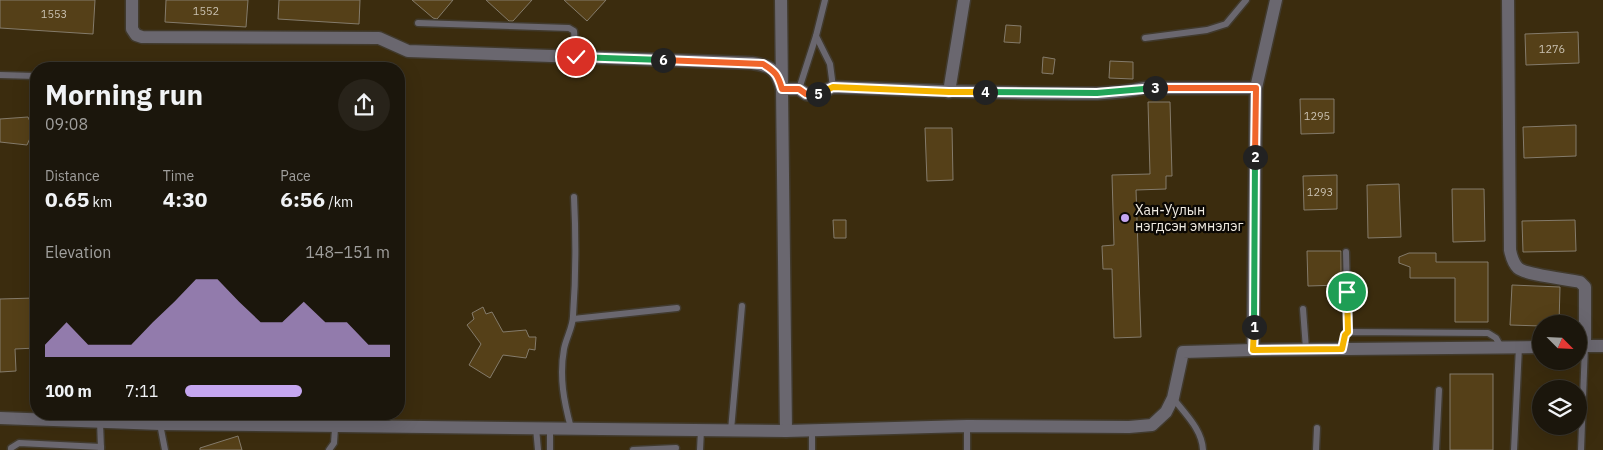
<!DOCTYPE html>
<meta charset="utf-8">
<style>
body{margin:0;font-family:"IBM Plex Sans",sans-serif;background:#28231a;color:#f1f3f6;height:100vh;display:flex;flex-direction:column;font-size:19px;white-space:nowrap}
*{box-sizing:border-box;margin:0}
p{font-size:16px;color:#a09f9d}
.icon{flex:none;width:28px;height:28px;fill:none;stroke:currentColor;stroke-width:2;stroke-linecap:round;stroke-linejoin:round}
.map{position:relative;flex:1;overflow:hidden}
.sheet{position:absolute;left:30px;top:62px;width:375px;height:358px;display:flex;flex-direction:column;background:#1b160c;border-radius:20px;box-shadow:0 5px 20px #0002,0 0 0 1px #39352d}
.sheet>*{flex:none}
.needle{width:32px;rotate:114deg}
.tools{position:absolute;left:1532px;top:315px;display:grid;gap:10px}
.tools a{display:grid;place-items:center;width:55px;height:55px;border-radius:50%;background:#1b160c;box-shadow:0 5px 20px #0002,0 0 0 1px #39352d;font-size:25px}
.pin{position:absolute;display:grid;place-items:center;width:42px;height:42px;color:#fff;margin:-21px;border:2px solid #fff;border-radius:50%;box-shadow:0 1px 5px #0007}
.km{position:absolute;width:25px;height:25px;margin:-12px;border-radius:50%;background:#222;color:#fff;font-size:14px;line-height:25px;text-align:center}
.round{display:grid;place-items:center;flex:none;width:52px;height:52px;border-radius:26px;background:#28231a}
.summary{display:flex;align-items:center;justify-content:space-between;height:85px;padding:0 15px}
h1{font-size:28px;font-weight:700;line-height:38px}
.figures{display:grid;grid-template-columns:repeat(3,1fr);gap:8px;height:85px;padding:5px 15px}
.figures div{display:grid;align-content:center}
.figures b{font-size:21px;font-weight:700}
.figures small{font-size:14px;font-weight:400}
.figures p{font-size:14px}
.chart{height:140px;padding:10px 15px}
.chart p{display:flex;justify-content:space-between}
.chart svg{width:100%;height:90px;margin-top:5px;fill:#c5a6f0;opacity:.7}
ul{padding:0 15px;list-style:none;font-size:16px}
li{display:grid;grid-template-columns:80px 60px 1fr;align-items:center;height:38px}
li i{height:12px;border-radius:6px;background:#c5a6f0}
.map>svg:first-child{display:block}
.green{fill:#3b2c0e;fill-rule:evenodd}
.building{fill:#554018;stroke:#847b6b}
.lines{fill:none;stroke-linecap:round;stroke-linejoin:round}
.lane-casing{stroke:#413a2d;stroke-width:9}
.street-casing{stroke:#413a2d;stroke-width:15}
.lane{stroke:#6a676f;stroke-width:6}
.street{stroke:#6a676f;stroke-width:12}
.split-1-casing{stroke:#fff;stroke-width:10}
.split-2-casing{stroke:#fff;stroke-width:10}
.split-3-casing{stroke:#fff;stroke-width:10}
.split-4-casing{stroke:#fff;stroke-width:10}
.split-5-casing{stroke:#fff;stroke-width:10}
.split-6-casing{stroke:#fff;stroke-width:10}
.split-7-casing{stroke:#fff;stroke-width:10}
.split-1{stroke:#f5b400;stroke-width:6}
.split-2{stroke:#22a559;stroke-width:6}
.split-3{stroke:#f0652b;stroke-width:6}
.split-4{stroke:#22a559;stroke-width:6}
.split-5{stroke:#f5b400;stroke-width:6}
.split-6{stroke:#f0652b;stroke-width:6}
.split-7{stroke:#22a559;stroke-width:6}
.poi-dot{fill:#c5a6f0;stroke:#0b0804;stroke-width:2}
.labels{text-anchor:middle;dominant-baseline:central;stroke-width:4.5;stroke-linejoin:round;paint-order:stroke}
.number-label{font-size:11px;fill:#c9c0b0}
.poi-label{font-size:14px;fill:#f0ebe2;stroke:#0b0804;text-anchor:start}
</style>
<div class="map">
<svg width="1603" height="450" viewBox="0 0 1603 450">
<rect width="100%" height="100%" fill="#241d10"/>
<path class="green" d="M0 0H1603V450H0ZM36 69H399V414H36ZM1541 324H1579V361H1541ZM1541 389H1579V426H1541Z"/>
<g class="building">
<polygon points="0,0 95,0 93,34 0,28"/>
<polygon points="166,0 248,0 246,27 165,22"/>
<polygon points="279,0 360,0 359,24 278,19"/>
<polygon points="412,0 453,0 437,19 433,18"/>
<polygon points="486,0 532,0 513,21 509,21"/>
<polygon points="564,0 606,0 587,21"/>
<polygon points="1006,25 1021,26 1020,43 1004,42"/>
<polygon points="1578,32 1579,63 1526,65 1525,34"/>
<polygon points="1043,57 1055,59 1053,74 1042,73"/>
<polygon points="1110,61 1133,62 1133,79 1109,78"/>
<polygon points="1300,99 1334,99 1334,133 1301,134"/>
<polygon points="1148,102 1170,102 1172,176 1166,176 1166,189 1136,190 1141,337 1114,338 1112,269 1103,269 1102,246 1114,245 1112,175 1150,174"/>
<polygon points="28,117 31,124 36,124 36,136 31,136 27,145 0,142 0,119"/>
<polygon points="1576,125 1576,156 1524,158 1523,127"/>
<polygon points="925,128 952,128 953,180 927,181"/>
<polygon points="1337,175 1337,209 1304,210 1303,176"/>
<polygon points="1399,184 1401,237 1368,238 1367,185"/>
<polygon points="1452,189 1484,189 1485,241 1453,242"/>
<polygon points="833,220 846,220 846,238 834,238"/>
<polygon points="1575,220 1576,251 1523,252 1522,221"/>
<polygon points="1307,251 1341,251 1341,285 1308,286"/>
<polygon points="1409,253 1436,253 1436,262 1488,262 1488,322 1455,322 1455,278 1410,278 1410,267 1399,263 1399,257"/>
<polygon points="1512,285 1560,287 1559,324 1541,324 1541,326 1510,325"/>
<polygon points="35,298 36,348 15,349 16,371 0,372 0,299"/>
<polygon points="483,307 486,314 492,312 503,332 526,330 529,337 536,337 535,350 529,349 526,358 503,355 490,378 469,365 481,344 467,325 474,319 472,313"/>
<rect x="1450" y="374" width="43" height="76"/>
<polygon points="238,436 242,450 200,450 200,448"/>
</g>
<g class="lines">
<g class="lane-casing">
<g id="lane">
<polyline points="825,0 816,36 830,64 833,87"/>
<polyline points="418,23 569,28 574,31 576,57"/>
<polyline points="1145,38 1207,30 1226,24 1246,0"/>
<polyline points="0,75 36,76"/>
<polyline points="799,89 816,36"/>
<polyline points="1346,252 1348,332"/>
<polyline points="1303,309 1306,349"/>
<polyline points="573,319 677,308"/>
<polyline points="1342,349 1345,335 1348,332 1488,333 1496,338 1501,347"/>
<path d="M1173 398C1185 414 1202 429 1203 450"/>
<polyline points="100,422 101,449"/>
<polyline points="160,424 165,450"/>
<polyline points="967,426 967,450"/>
<polyline points="536,428 538,450"/>
<path d="M571 428C564 402 559 377 564 349 566 338 573 327 573 316 576 276 576 237 574 197"/>
<polyline points="731,430 742,306"/>
<polyline points="11,450 11,448 19,443 101,447"/>
<polyline points="329,450 334,443 336,414"/>
<polyline points="550,450 550,429"/>
<polyline points="633,450 676,448"/>
<polyline points="700,450 701,430"/>
<polyline points="812,450 812,431"/>
<polyline points="1316,450 1317,428"/>
<polyline points="1436,450 1439,390"/>
<polyline points="1514,450 1519,347"/>
<polyline points="1581,450 1585,346"/>
</g>
</g>
<g class="street-casing">
<g id="street">
<path d="M132 0V29L136 35 142 37 379 38 408 51 752 63C772 66 777 70 782 89L786 431"/>
<path d="M781 0 782 89H799L806 94 812 95 818 94 833 87C900 90 967 92 1034 93 1071 93 1108 96 1144 88H1256"/>
<polyline points="1276,0 1256,88 1253,350 1541,347"/>
<path d="M1508 0 1510 250C1511 255 1513 263 1518 268 1526 275 1567 279 1580 282L1585 287V346"/>
<polyline points="949,92 964,0"/>
<polyline points="1579,346 1603,346"/>
<polyline points="0,418 160,424 786,431 967,426 1129,427 1152,425 1166,412 1173,398 1183,352 1253,350"/>
</g>
</g>
<use href="#lane" class="lane"/>
<use href="#street" class="street"/>
</g>
<g class="lines">
<g class="split-1-casing">
<polyline id="split-1" points="1254,327 1253,350 1342,349 1345,335 1348,332 1347,292"/>
</g>
<g class="split-2-casing">
<polyline id="split-2" points="1254,327 1255,157"/>
</g>
<g class="split-3-casing">
<polyline id="split-3" points="1155,88 1256,88 1255,157"/>
</g>
<g class="split-4-casing">
<polyline id="split-4" points="985,92 1097,93 1155,88"/>
</g>
<g class="split-5-casing">
<polyline id="split-5" points="818,94 833,87 949,92 985,92"/>
</g>
<g class="split-6-casing">
<path id="split-6" d="M663 60 763 64C776 72 778 75 782 89H799L806 94H818"/>
</g>
<g class="split-7-casing">
<polyline id="split-7" points="576,57 663,60"/>
</g>
<use href="#split-1" class="split-1"/>
<use href="#split-2" class="split-2"/>
<use href="#split-3" class="split-3"/>
<use href="#split-4" class="split-4"/>
<use href="#split-5" class="split-5"/>
<use href="#split-6" class="split-6"/>
<use href="#split-7" class="split-7"/>
</g>
<circle class="poi-dot" cx="1125" cy="218" r="5"/>
<g class="labels">
<g class="number-label">
<text x="206" y="11">1552</text>
<text x="54" y="14">1553</text>
<text x="1552" y="49">1276</text>
<text x="1317" y="116">1295</text>
<text x="1320" y="192">1293</text>
</g>
<g class="poi-label">
<text x="1135" y="210">Хан-Уулын<tspan x="1135" dy="16">нэгдсэн эмнэлэг</tspan></text>
</g>
</g>
</svg>
<div class="tools">
<a><svg class="needle" viewBox="-14 -14 28 28"><path d="M0-13l5 13h-10z" fill="#e53935"/><path d="M0 13l5-13h-10z" fill="#a09f9d"/></svg></a>
<a><svg class="icon" aria-label="layers" viewBox="0 0 24 24"><path d="M12 4l9 5-9 5-9-5zM3 14l9 5 9-5"/></svg></a>
</div>
<div class="pin" style="left:1347px;top:292px;background:#1e9e55"><svg class="icon" aria-label="arrive" viewBox="0 0 24 24"><path d="M6 21V4h12l-3 4 3 4H6"/></svg></div>
<div class="pin" style="left:576px;top:57px;background:#d93025"><svg class="icon" aria-label="check" viewBox="0 0 24 24"><path d="M5 12l5 5 9-10"/></svg></div>
<b class="km" style="left:1254px;top:327px">1</b>
<b class="km" style="left:1255px;top:157px">2</b>
<b class="km" style="left:1155px;top:88px">3</b>
<b class="km" style="left:985px;top:92px">4</b>
<b class="km" style="left:818px;top:94px">5</b>
<b class="km" style="left:663px;top:60px">6</b>
<section class="sheet">
<div class="summary"><div><h1>Morning run</h1><p>09:08</p></div><a class="round"><svg class="icon" aria-label="share" viewBox="0 0 24 24"><path d="M12 15V3M7 8l5-5 5 5M5 13v7h14v-7"/></svg></a></div>
<div class="figures">
<div><p>Distance</p><b>0.65<small> km</small></b></div>
<div><p>Time</p><b>4:30</b></div>
<div><p>Pace</p><b>6:56<small> /km</small></b></div>
</div>
<div class="chart"><p><span>Elevation</span>148–151 m</p>
<svg viewBox="0 0 160 44" preserveAspectRatio="none"><path d="M0 44V38L10 27L20 38L30 38L40 38L50 27L60 17L70 6L80 6L90 17L100 27L110 27L120 17L130 27L140 27L150 38L160 38V44z"/></svg>
</div>
<ul>
<li><b>100 m</b>7:11<i style="width:57%"></i></li>
</ul>
</section>
</div>
